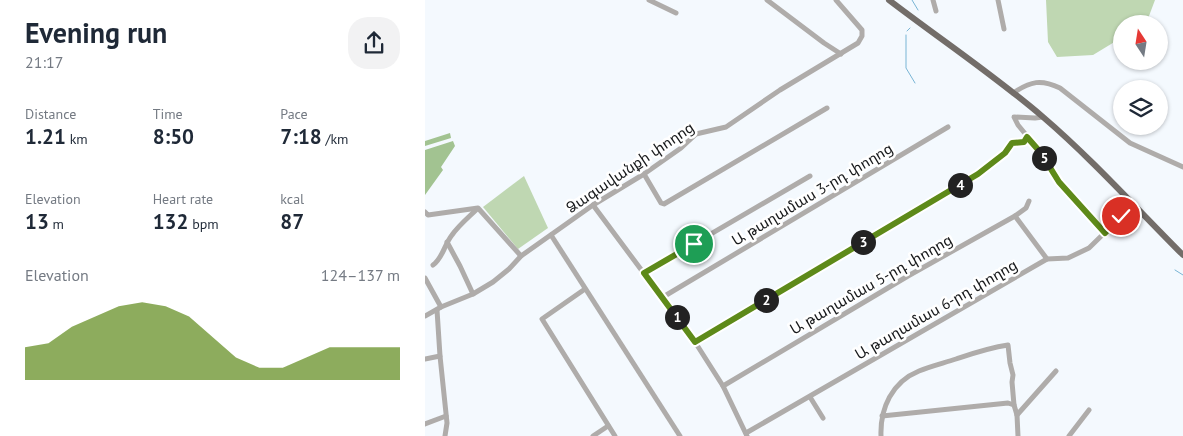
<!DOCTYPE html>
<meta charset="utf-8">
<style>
body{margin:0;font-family:"PT Sans","Noto Sans Armenian",sans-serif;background:#f2f2f3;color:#1f2937;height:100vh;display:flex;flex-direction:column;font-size:19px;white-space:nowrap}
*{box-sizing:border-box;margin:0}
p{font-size:16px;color:#747a83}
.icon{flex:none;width:28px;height:28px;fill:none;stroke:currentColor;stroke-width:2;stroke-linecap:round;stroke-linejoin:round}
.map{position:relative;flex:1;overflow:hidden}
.details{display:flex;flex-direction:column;background:#fff;width:425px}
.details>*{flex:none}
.needle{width:32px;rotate:348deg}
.tools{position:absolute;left:688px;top:15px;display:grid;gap:10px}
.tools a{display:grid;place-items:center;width:55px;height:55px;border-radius:50%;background:#fff;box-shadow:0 1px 4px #0004;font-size:25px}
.pin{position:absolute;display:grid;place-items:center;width:42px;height:42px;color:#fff;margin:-21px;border:2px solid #fff;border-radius:50%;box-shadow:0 1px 5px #0007}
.km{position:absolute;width:25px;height:25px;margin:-12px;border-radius:50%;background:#222;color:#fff;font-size:14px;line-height:25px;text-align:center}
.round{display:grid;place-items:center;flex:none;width:52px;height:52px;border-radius:20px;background:#f2f2f3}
.headline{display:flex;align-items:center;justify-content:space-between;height:85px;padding:0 25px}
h1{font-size:28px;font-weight:700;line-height:38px}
.figures{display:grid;grid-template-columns:repeat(3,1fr);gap:8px;height:85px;padding:5px 25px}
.figures div{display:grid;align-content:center}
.figures b{font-size:21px;font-weight:700}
.figures small{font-size:14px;font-weight:400}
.figures p{font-size:14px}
.chart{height:140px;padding:10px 25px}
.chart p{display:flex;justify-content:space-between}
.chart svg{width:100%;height:90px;margin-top:5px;fill:#5e8a19;opacity:.7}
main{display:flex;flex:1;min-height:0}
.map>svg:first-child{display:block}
.green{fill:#bfd7b2}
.forest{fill:#a2c391}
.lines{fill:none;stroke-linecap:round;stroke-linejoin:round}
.stream{stroke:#79b5d5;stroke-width:1}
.minor{stroke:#afacaa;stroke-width:5}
.major{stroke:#736d69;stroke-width:6}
.route-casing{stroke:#fff;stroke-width:10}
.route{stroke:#5e8a19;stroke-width:6}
.labels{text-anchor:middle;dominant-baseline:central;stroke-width:5;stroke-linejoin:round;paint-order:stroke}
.street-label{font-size:15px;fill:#17191b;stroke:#fff}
</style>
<main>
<section class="details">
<div class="headline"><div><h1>Evening run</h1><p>21:17</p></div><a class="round"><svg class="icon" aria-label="share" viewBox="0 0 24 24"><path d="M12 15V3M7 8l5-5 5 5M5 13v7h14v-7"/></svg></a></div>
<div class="figures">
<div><p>Distance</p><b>1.21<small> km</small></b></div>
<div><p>Time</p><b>8:50</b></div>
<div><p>Pace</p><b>7:18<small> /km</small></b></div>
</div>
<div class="figures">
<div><p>Elevation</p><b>13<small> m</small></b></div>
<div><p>Heart rate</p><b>132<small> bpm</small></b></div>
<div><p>kcal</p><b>87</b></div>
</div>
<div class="chart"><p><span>Elevation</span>124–137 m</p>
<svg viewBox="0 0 160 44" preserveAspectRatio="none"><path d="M0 44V28L10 26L20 18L30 13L40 8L50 6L60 8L70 13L80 23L90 33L100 38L110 38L120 33L130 28L140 28L150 28L160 28V44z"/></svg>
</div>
</section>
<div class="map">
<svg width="758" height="436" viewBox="0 0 758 436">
<rect width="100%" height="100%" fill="#f4f9fe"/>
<g class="green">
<polygon points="621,0 730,0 721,24 696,24 696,38 668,55 632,57 623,42"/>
<polygon points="99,176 123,228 93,249 58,207"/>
</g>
<g class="forest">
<polygon points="25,133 26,138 0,146 0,141"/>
<polygon points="28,141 30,146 16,167 18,170 0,195 0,150"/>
</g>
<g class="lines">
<g class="stream">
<polyline points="487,0 493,10"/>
<polyline points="482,31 485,28"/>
<polyline points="481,35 481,68 490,83"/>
<polyline points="750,270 758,275"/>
</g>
<g class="minor">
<polyline points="224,0 251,13"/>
<polyline points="342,0 399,43 416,54"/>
<polyline points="508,0 511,11"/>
<polyline points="573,0 579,29"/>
<path d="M588 93C606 81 616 79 635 88L705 143 758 167"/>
<polyline points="618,117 610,118 589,117 593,125 616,153 634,182 679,233"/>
<polyline points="219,174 236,203 239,204 402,108"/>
<polyline points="168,205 270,342 298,386 322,436"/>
<polyline points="0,212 3,215 53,208 96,256"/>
<polyline points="590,216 622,259"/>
<polyline points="126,235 255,436"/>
<polyline points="22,242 35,266 48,294"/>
<path d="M8 265C18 258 19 245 27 235 34 225 44 217 52 209"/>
<polyline points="219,273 385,176"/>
<polyline points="0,278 16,307"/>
<polyline points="160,289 117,319 190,436"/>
<polyline points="238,297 523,127"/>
<polyline points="12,310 15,356 22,423 20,436"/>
<polyline points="0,316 16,307 48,294 68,282 84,269 96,256 168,205 219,174 256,148 271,134 301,127 355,90 433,43 437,36 437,30 411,0"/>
<polyline points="270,342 553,174 580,153 587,143 599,142 602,137"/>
<polyline points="0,359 15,356"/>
<polyline points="298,386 483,276 590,216 601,208 604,201"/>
<polyline points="385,397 398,418"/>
<polyline points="592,415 631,371"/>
<polyline points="457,416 583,403 589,405"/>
<polyline points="0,424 21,416"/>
<polyline points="321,433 622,259 643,258 664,248 708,205"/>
<polyline points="168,436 183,426"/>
<path d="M456 436C455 408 467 382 494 371 506 366 519 363 531 359 549 353 563 348 583 345L585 363 588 375 587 382 589 405 592 415 593 436"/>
<polyline points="644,436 664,410"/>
</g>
<path class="major" d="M464 0C515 39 569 75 618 117 667 159 712 209 758 255"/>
</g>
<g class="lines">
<g class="route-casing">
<polyline id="route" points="269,244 219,273 270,342 553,174 580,153 587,143 599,142 602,137 616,153 634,182 680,233 696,216"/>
</g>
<use href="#route" class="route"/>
</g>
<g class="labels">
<g class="street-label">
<text transform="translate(205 167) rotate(-34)">Ձագավանքի փողոց</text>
<text transform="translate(387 194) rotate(-31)">Ա թաղամաս 3-րդ փողոց</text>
<text transform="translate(446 284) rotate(-30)">Ա թաղամաս 5-րդ փողոց</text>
<text transform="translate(511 309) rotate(-30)">Ա թաղամաս 6-րդ փողոց</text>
</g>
</g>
</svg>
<div class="tools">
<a><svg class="needle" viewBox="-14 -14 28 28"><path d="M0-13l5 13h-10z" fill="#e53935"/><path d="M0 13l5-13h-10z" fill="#747a83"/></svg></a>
<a><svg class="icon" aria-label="layers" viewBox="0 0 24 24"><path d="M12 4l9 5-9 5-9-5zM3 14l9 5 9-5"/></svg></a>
</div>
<div class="pin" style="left:269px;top:244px;background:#1e9e55"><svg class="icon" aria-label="arrive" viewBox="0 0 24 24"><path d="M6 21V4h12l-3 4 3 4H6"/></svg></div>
<div class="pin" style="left:696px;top:216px;background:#d93025"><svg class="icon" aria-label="check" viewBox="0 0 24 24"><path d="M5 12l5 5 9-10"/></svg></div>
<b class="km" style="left:252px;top:317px">1</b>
<b class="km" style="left:341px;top:300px">2</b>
<b class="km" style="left:438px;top:242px">3</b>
<b class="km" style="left:535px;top:185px">4</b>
<b class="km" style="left:619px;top:158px">5</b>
</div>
</main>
